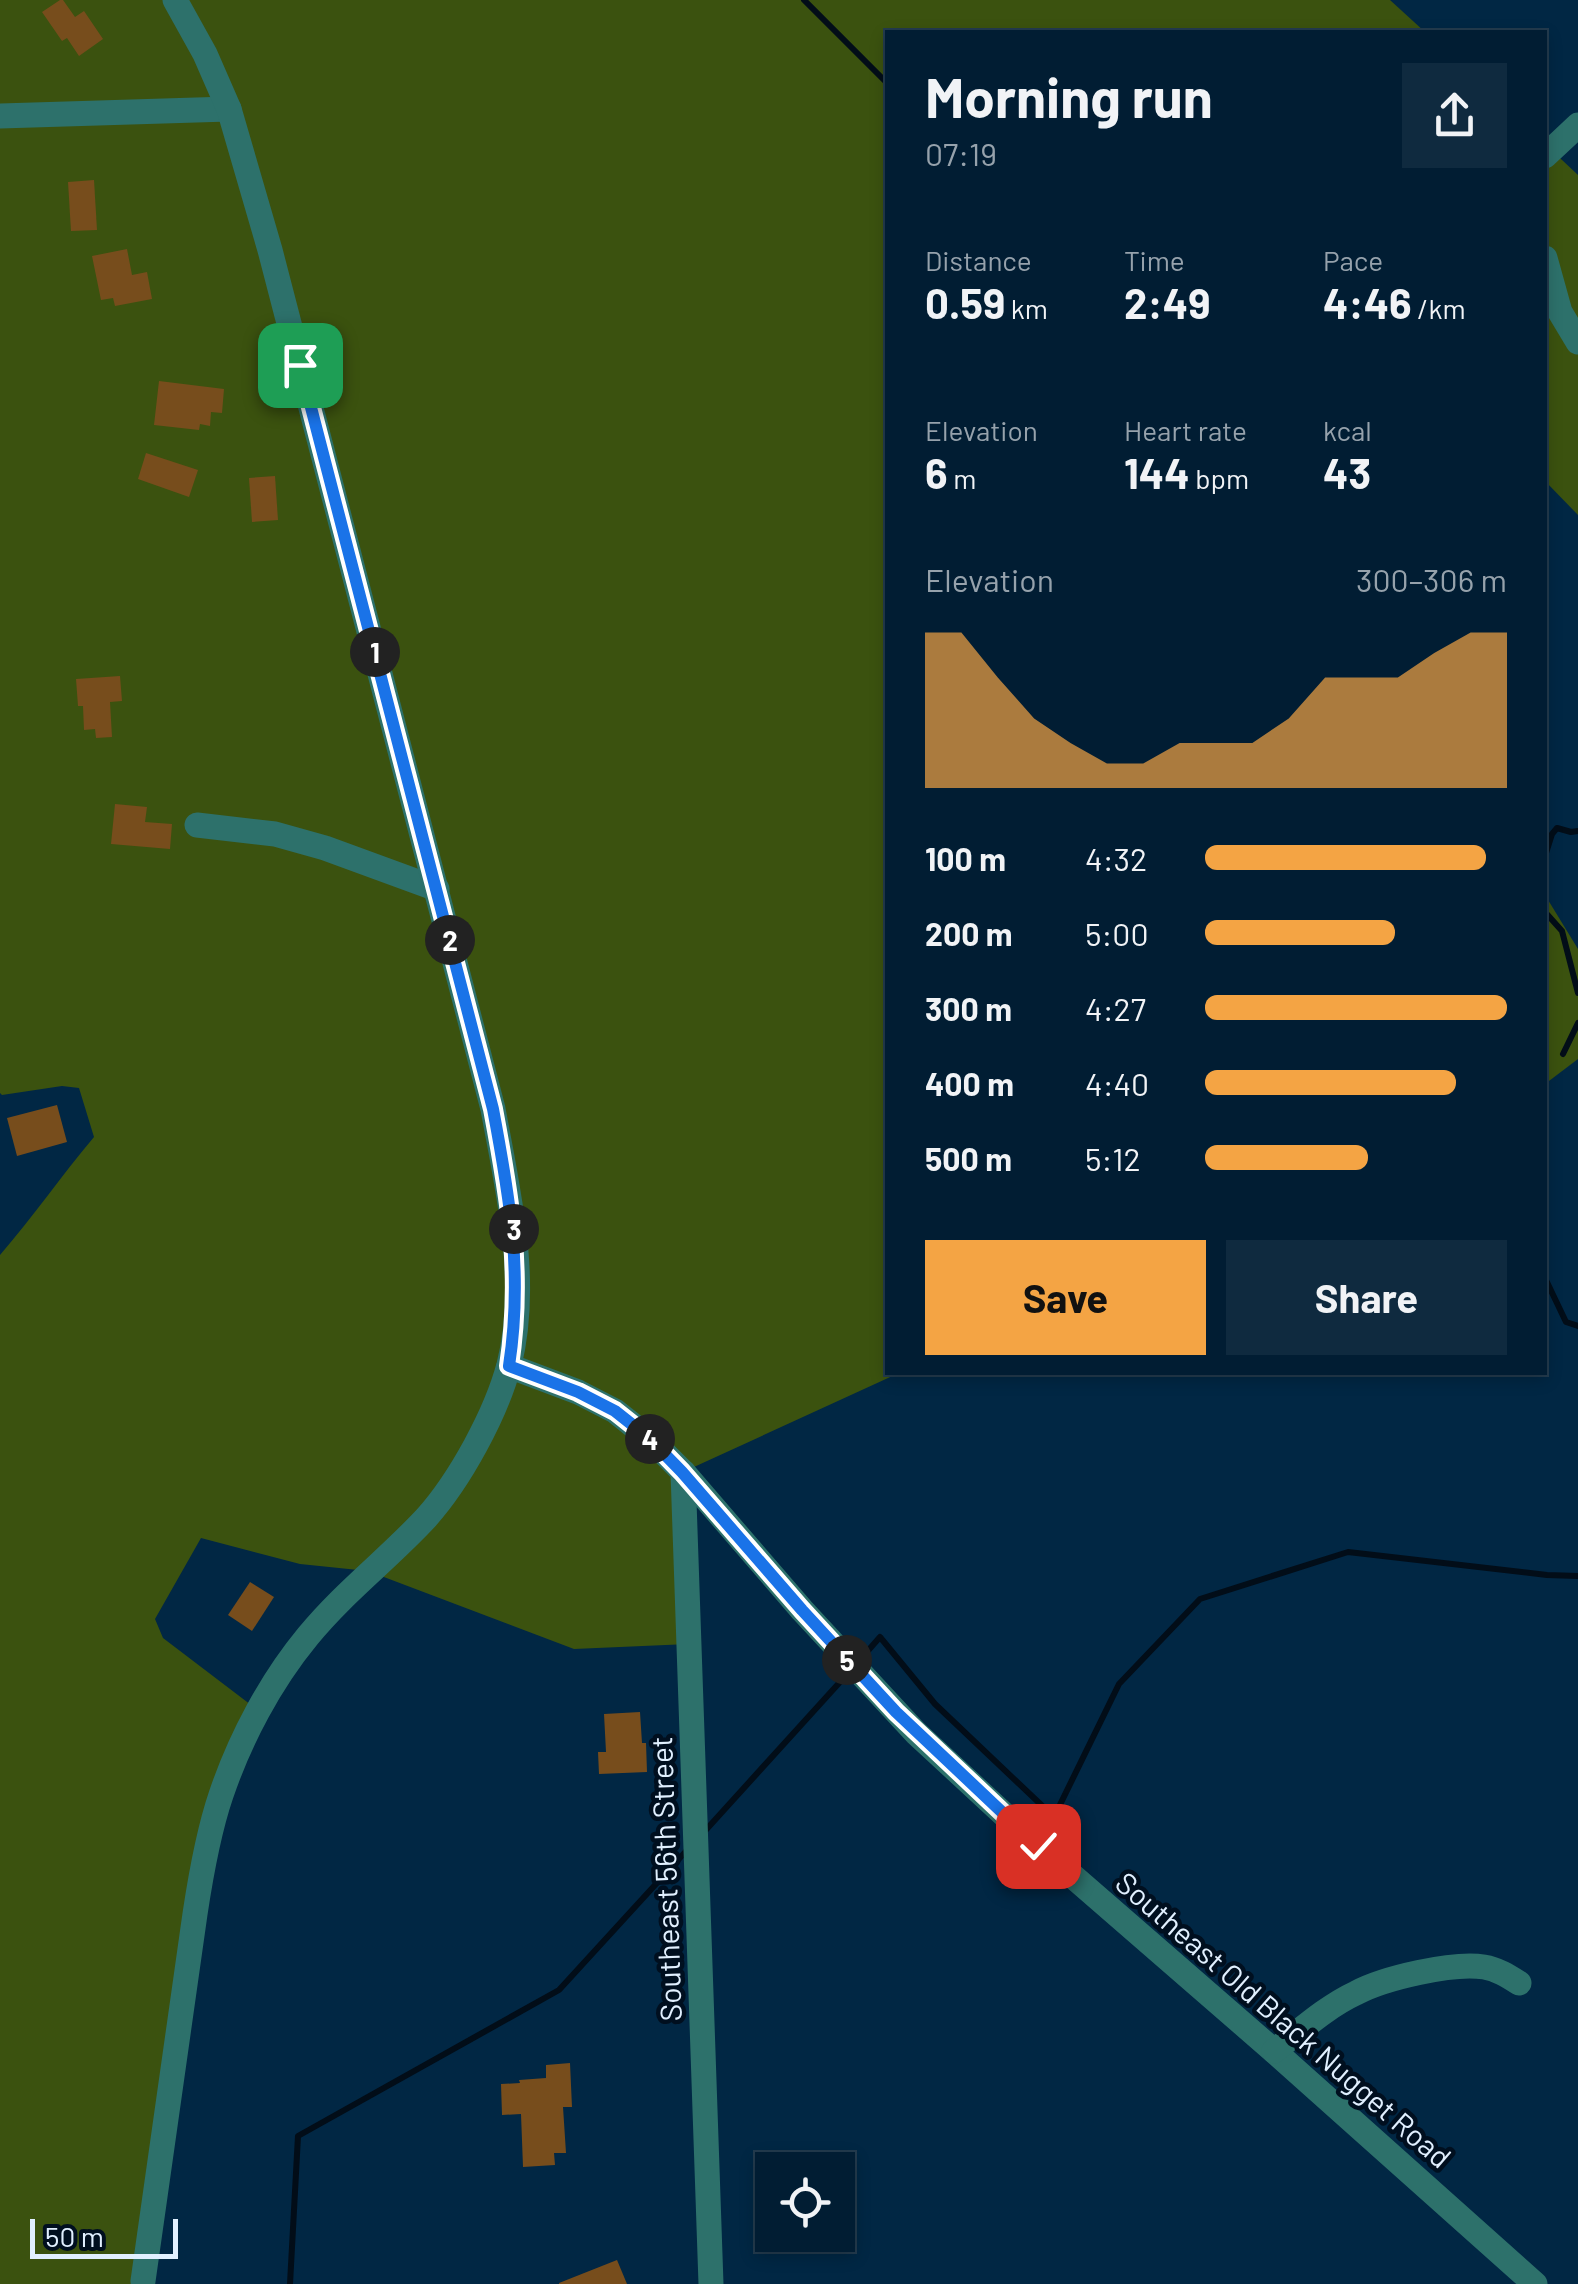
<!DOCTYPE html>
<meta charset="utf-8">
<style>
body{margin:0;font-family:Barlow,sans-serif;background:#0f2a3f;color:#f1f3f6;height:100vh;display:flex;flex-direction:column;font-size:38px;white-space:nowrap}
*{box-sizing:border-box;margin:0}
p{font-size:32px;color:#96a2ac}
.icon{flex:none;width:55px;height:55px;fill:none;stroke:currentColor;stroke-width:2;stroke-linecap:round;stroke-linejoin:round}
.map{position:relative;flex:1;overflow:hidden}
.details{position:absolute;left:885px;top:30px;width:662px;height:1345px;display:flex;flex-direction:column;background:#011d33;border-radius:0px;box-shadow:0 5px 15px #0003,0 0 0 2px #233b4e}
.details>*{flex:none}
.tools{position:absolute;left:755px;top:2152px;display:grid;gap:20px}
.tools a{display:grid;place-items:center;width:100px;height:100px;border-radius:0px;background:#011d33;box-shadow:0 5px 15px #0003,0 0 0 2px #233b4e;font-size:50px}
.scale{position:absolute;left:30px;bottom:25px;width:148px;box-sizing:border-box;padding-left:10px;border:5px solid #e1f0ff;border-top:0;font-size:28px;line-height:35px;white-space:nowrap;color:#e1f0ff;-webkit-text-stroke:8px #000f1f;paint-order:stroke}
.pin{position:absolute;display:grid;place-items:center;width:85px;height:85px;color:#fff;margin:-42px;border-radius:20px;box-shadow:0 5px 15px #0006}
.km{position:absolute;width:50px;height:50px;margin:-25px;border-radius:50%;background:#222;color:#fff;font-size:28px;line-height:50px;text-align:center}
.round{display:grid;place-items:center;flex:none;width:105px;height:105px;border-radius:0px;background:#0f2a3f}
.headline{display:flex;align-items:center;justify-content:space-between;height:170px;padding:0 40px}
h1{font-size:55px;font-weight:700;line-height:75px}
.stats{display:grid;grid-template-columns:repeat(3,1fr);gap:15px;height:170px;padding:10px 40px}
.stats div{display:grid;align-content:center}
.stats b{font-size:42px;font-weight:700}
.stats small{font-size:28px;font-weight:400}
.stats p{font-size:28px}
.chart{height:280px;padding:20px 40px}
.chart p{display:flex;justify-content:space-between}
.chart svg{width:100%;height:180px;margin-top:10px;fill:#f4a444;opacity:.7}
.button{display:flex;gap:20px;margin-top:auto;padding:20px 40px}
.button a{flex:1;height:115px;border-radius:0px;background:#f4a444;color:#111;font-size:40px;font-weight:700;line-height:115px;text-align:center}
.button a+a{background:#0f2a3f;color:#f1f3f6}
ul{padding:0 40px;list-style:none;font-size:32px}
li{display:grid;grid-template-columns:160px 120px 1fr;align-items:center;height:75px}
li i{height:25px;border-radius:12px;background:#f4a444}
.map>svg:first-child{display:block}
.green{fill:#3b520f}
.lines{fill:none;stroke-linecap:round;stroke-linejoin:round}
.stream{stroke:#020d18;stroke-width:6}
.building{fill:#774d1c}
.minor{stroke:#2d716b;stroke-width:25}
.route-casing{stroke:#fff;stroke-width:20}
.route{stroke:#1a73e8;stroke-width:12}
.labels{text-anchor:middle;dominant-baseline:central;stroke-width:9;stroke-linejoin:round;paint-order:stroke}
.street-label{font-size:30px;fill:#e1f0ff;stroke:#000f1f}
</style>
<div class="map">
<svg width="1578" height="2284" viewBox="0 0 1578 2284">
<rect width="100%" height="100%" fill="#012744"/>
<g class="green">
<path d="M0 0H1390L1425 32H888V1372L899 1373 683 1472 689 1644 574 1649 368 1571 300 1564 201 1538 155 1619 163 1638 259 1711 221 1795 135 2284H0V1255C33 1217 61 1176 94 1137L79 1088 62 1086 2 1095 0 1093Z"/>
<polygon points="1545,144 1578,175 1578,515 1545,481"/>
<polygon points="1545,895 1578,949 1578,1059 1545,1084"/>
</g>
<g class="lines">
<g class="stream">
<polyline points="804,0 888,84"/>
<polyline points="1545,856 1552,834 1557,828 1571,832 1578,831"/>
<polyline points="1545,912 1562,931 1578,993"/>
<polyline points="1563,1054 1578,1023"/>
<polyline points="1545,1278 1566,1322 1578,1326"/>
<polyline points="858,1662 880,1637 935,1704 1054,1817 1119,1684 1200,1599 1348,1552 1547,1575 1578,1576"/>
<polyline points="704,1832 850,1671"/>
<polyline points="290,2284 298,2136 559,1990 688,1849"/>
</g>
</g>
<g class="building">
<polygon points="60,0 63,0 75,17 84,11 103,39 79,56 67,38 62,41 42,12"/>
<polygon points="94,180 97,230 71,231 68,182"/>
<polygon points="127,249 132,275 147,272 152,299 115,306 113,298 101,300 92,256"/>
<polygon points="159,381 224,389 222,413 211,412 210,426 200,424 199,430 154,425"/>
<polygon points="146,453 198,470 189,497 138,479"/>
<polygon points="275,476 278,520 252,522 249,478"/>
<polygon points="120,676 122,701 110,702 112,737 96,738 95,729 84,730 83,706 78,706 76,679"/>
<polygon points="115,804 147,807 145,822 172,824 170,849 111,844"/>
<polygon points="57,1105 67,1142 17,1156 7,1118"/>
<polygon points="250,1582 274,1597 252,1631 228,1615"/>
<polygon points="640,1712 642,1743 646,1743 647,1772 599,1774 598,1752 606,1752 604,1714"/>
<polygon points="570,2063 572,2107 563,2107 566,2153 554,2153 555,2165 523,2167 521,2114 502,2115 501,2084 520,2083 519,2080 546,2078 546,2065"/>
<polygon points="617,2260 627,2284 559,2284 559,2283"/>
</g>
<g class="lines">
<g class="minor">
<polyline points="0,116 229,109"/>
<polyline points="1545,156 1578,125"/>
<polyline points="1545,258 1560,312 1578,342"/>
<polyline points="197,825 275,834 325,848 437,889"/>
<polyline points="509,1366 578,1392 615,1411 649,1438 683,1472 802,1610 916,1733 1038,1846 1274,2051 1535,2284"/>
<polyline points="683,1472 711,2284"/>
<path d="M1274 2051C1300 2031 1326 2007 1356 1993 1384 1978 1453 1962 1484 1967 1497 1969 1508 1976 1519 1983"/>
<path d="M143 2281 195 1914C201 1874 208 1833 221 1795 240 1739 270 1682 308 1636 344 1592 388 1559 426 1518 460 1480 496 1414 509 1365 530 1282 508 1191 493 1109L270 250 229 109 205 54 175 0"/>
</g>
</g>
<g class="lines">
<g class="route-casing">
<path id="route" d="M300 365 493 1109C510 1199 523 1274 509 1366L578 1392 615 1411 649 1438 682 1472 802 1610 896 1712 1038 1846"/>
</g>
<use href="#route" class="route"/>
</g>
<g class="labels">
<g class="street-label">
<text transform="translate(665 1879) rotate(-92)">Southeast 56th Street</text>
<text transform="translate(1284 2019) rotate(41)">Southeast Old Black Nugget Road</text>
</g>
</g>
</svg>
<div class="tools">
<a><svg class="icon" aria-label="locate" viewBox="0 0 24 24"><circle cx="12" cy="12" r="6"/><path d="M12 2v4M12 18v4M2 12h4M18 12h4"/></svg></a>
</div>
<div class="scale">50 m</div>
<div class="pin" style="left:300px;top:365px;background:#1e9e55"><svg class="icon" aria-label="arrive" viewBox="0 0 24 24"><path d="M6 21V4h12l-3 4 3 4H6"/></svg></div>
<div class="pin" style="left:1038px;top:1846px;background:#d93025"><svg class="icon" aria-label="check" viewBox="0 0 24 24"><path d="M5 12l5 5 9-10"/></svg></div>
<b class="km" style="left:375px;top:652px">1</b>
<b class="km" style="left:450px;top:940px">2</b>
<b class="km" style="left:514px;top:1229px">3</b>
<b class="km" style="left:650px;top:1439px">4</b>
<b class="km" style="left:847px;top:1660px">5</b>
<section class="details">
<div class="headline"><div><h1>Morning run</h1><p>07:19</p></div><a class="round"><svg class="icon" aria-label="share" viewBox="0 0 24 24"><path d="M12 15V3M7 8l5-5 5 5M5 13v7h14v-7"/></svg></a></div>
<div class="stats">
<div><p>Distance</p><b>0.59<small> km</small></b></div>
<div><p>Time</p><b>2:49</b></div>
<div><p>Pace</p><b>4:46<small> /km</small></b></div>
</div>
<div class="stats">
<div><p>Elevation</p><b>6<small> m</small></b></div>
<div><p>Heart rate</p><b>144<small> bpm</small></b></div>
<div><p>kcal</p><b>43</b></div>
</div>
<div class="chart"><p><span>Elevation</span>300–306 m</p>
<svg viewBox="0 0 160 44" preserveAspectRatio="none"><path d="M0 44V6L10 6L20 17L30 27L40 33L50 38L60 38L70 33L80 33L90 33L100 27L110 17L120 17L130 17L140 11L150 6L160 6V44z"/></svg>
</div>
<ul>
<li><b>100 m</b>4:32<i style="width:93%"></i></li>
<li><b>200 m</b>5:00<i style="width:63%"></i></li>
<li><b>300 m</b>4:27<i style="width:100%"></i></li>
<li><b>400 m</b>4:40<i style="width:83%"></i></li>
<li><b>500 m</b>5:12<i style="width:54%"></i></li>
</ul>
<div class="button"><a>Save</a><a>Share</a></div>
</section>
</div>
